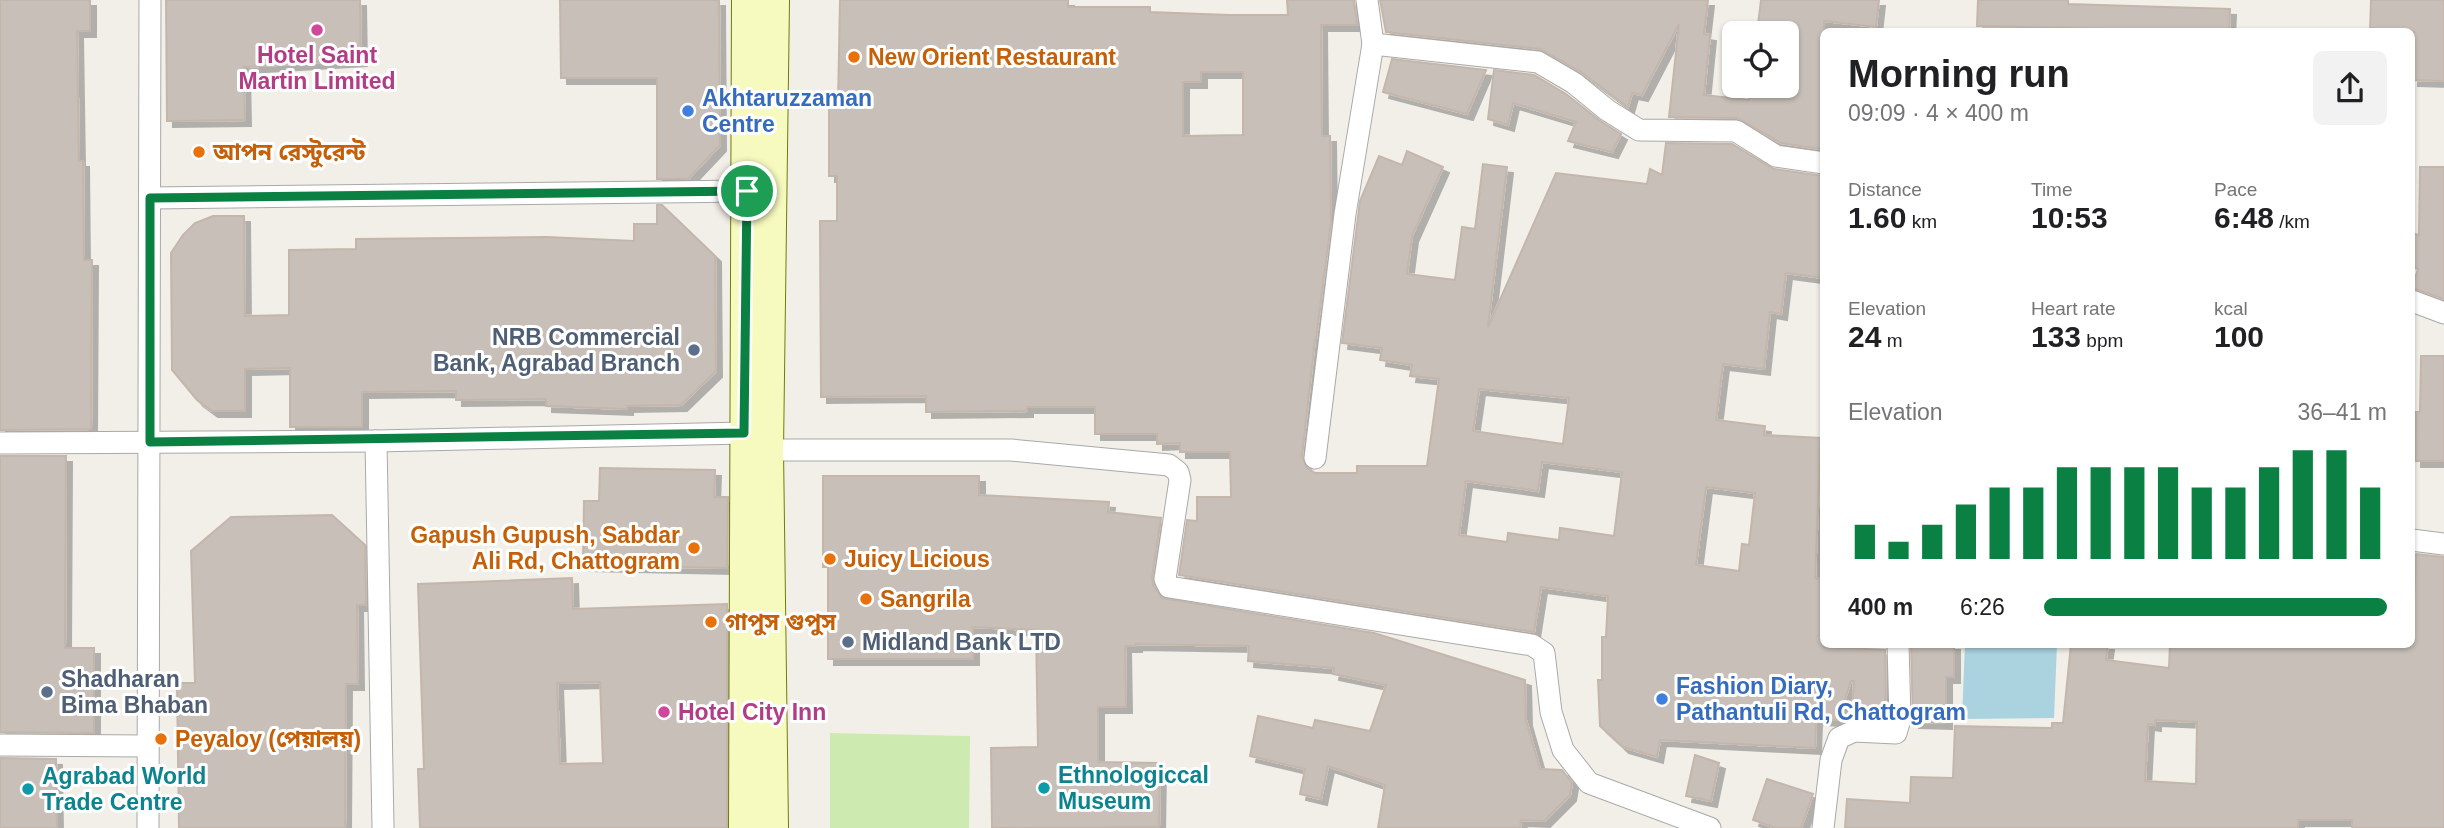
<!DOCTYPE html>
<meta charset="utf-8">
<style>
body{margin:0;font-family:Arial,"Noto Sans Bengali",sans-serif;background:#f2f2f2;color:#202124;height:100vh;display:flex;flex-direction:column;font-size:26px;white-space:nowrap}
*{box-sizing:border-box;margin:0}
p{font-size:23px;color:#757577}
.icon{flex:none;width:38px;height:38px;fill:none;stroke:currentColor;stroke-width:2;stroke-linecap:round;stroke-linejoin:round}
.map{position:relative;flex:1;overflow:hidden}
.side{position:absolute;left:1820px;top:28px;width:595px;height:620px;display:flex;flex-direction:column;background:#fff;border-radius:10px;box-shadow:0 2px 5px #0004}
.side>*{flex:none}
.tools{position:absolute;left:1722px;top:21px;display:grid;gap:14px}
.tools a{display:grid;place-items:center;width:77px;height:77px;border-radius:10px;background:#fff;box-shadow:0 2px 5px #0004;font-size:35px}
.pin{position:absolute;display:grid;place-items:center;width:60px;height:60px;color:#fff;margin:-30px;border:4px solid #fff;border-radius:50%;box-shadow:0 2px 7px #0007}
.round{display:grid;place-items:center;flex:none;width:74px;height:74px;border-radius:10px;background:#f2f2f2}
.headline{display:flex;align-items:center;justify-content:space-between;height:119px;padding:0 28px}
h1{font-size:38px;font-weight:700;line-height:52px}
.metrics{display:grid;grid-template-columns:repeat(3,1fr);gap:10px;height:119px;padding:7px 28px}
.metrics div{display:grid;align-content:center}
.metrics b{font-size:30px;font-weight:700}
.metrics small{font-size:19px;font-weight:400}
.metrics p{font-size:19px}
.chart{height:196px;padding:14px 28px}
.chart p{display:flex;justify-content:space-between}
.chart svg{width:100%;height:126px;margin-top:7px;stroke:#0b8043;stroke-width:6}
ul{padding:0 28px;list-style:none;font-size:23px}
li{display:grid;grid-template-columns:112px 84px 1fr;align-items:center;height:52px}
li i{height:18px;border-radius:9px;background:#0b8043}
.map>svg:first-child{display:block}
.grass{fill:#cdebb0}
.water{fill:#aad3df}
.building{fill:#c7bfb8;stroke:#c4b6ab;stroke-width:2;fill-rule:evenodd;filter:url(#shadow)}
.lines{fill:none;stroke-linecap:round;stroke-linejoin:round}
.street-casing{stroke:#a9a9a9;stroke-width:23}
.secondary-casing{stroke:#707d05;stroke-width:32}
.street{stroke:#fff;stroke-width:21}
.secondary{stroke:#f7fabf;stroke-width:30}
.route-casing{stroke:#fff;stroke-width:14}
.route{stroke:#0b8043;stroke-width:9}
.hotel-dot{fill:#d1479c;stroke:#fff;stroke-width:2.5}
.food-dot{fill:#e8710a;stroke:#fff;stroke-width:2.5}
.shop-dot{fill:#3f7fe0;stroke:#fff;stroke-width:2.5}
.service-dot{fill:#5c6f8a;stroke:#fff;stroke-width:2.5}
.culture-dot{fill:#0f9aa8;stroke:#fff;stroke-width:2.5}
.labels{text-anchor:middle;dominant-baseline:central;stroke-width:6;stroke-linejoin:round;paint-order:stroke}
.hotel-label{font-size:23px;font-weight:bold;fill:#b23c85;stroke:#fff}
.food-label{font-size:23px;font-weight:bold;fill:#c56008;stroke:#fff;text-anchor:start}
.shop-label{font-size:23px;font-weight:bold;fill:#366cbe;stroke:#fff;text-anchor:start}
.service-label{font-size:23px;font-weight:bold;fill:#4e5e75;stroke:#fff;text-anchor:start}
.culture-label{font-size:23px;font-weight:bold;fill:#0d838f;stroke:#fff;text-anchor:start}
</style>
<div class="map">
<svg width="2444" height="828" viewBox="0 0 2444 828">
<defs>
<filter id="shadow"><feDropShadow dx="6" dy="6" stdDeviation="0" flood-color="#0004"/></filter>
</defs>
<rect width="100%" height="100%" fill="#f2efe9"/>
<polygon class="grass" points="830,733 970,736 969,828 830,828"/>
<polygon class="water" points="1965,644 2057,644 2054,718 1962,719"/>
<g class="building">
<polygon points="0,0 90,0 90,31 77,31 79,161 83,161 84,260 92,260 91,429 0,430"/>
<polygon points="166,0 360,0 361,60 244,67 245,120 167,121"/>
<polygon points="560,0 719,0 720,145 688,179 657,179 657,78 561,78"/>
<path d="M840 0H1068V7H1150V12L1229 15H1288L1287 0H1354L1357 25H1321L1322 136H1330L1331 222 1316 339H1315L1302 456 1307 468 1315 473H1357V466H1427L1439 379 1410 376 1412 365 1380 360 1382 348 1342 343 1360 201 1379 156 1402 165 1407 151 1443 167 1412 236 1407 274 1455 280 1462 227 1475 229 1483 164 1507 167 1488 327 1556 173 1647 184 1650 169 1662 175 1666 143 1732 144 1774 169 1824 176V278L1786 273 1781 314 1770 312 1764 369 1723 364 1716 420 1765 426 1764 435 1821 438 1815 578 1824 579V647L1885 650 1886 719 1852 718 1854 681H1851L1838 720 1816 719 1815 748 1660 740 1657 757 1623 747 1600 726 1598 680H1602V637H1606L1608 596 1541 587 1534 632 1179 575 1187 520 1197 521V497H1231L1230 452H1180V443L1157 444V434H1095V407H1027V411L926 412V396L821 397 820 221H837V176H829V103H838ZM1201 72H1243V135L1183 136V82H1201ZM1479 389 1569 398 1563 444 1473 431ZM1542 462 1622 472 1614 536 1560 528 1559 540 1508 533 1507 542 1459 535 1466 481 1538 491ZM1706 487 1755 493 1749 545 1742 544 1739 571 1696 565Z"/>
<polygon points="1380,0 1708,0 1704,34 1710,35 1704,95 1749,100 1751,86 1787,86 1787,33 1757,33 1761,0 1879,0 1876,27 1824,21 1824,127 1821,149 1781,143 1737,118 1669,117 1679,24 1642,95 1632,93 1628,107 1581,72 1540,49 1386,32"/>
<polygon points="1978,0 2068,0 2068,4 2230,9 2229,32 2105,32 2105,29 1977,26"/>
<polygon points="2371,0 2444,0 2444,81 2412,80 2414,32 2370,32"/>
<polygon points="1392,59 1486,70 1467,114 1383,92"/>
<polygon points="1494,70 1534,75 1566,94 1599,120 1621,134 1612,152 1568,141 1576,122 1513,103 1508,125 1488,119"/>
<polygon points="2420,167 2444,167 2444,299 2412,288 2418,269 2412,267 2412,233 2419,235"/>
<polygon points="657,205 662,205 715,256 716,371 681,405 627,406 627,409 546,406 546,399 456,400 456,391 362,392 362,427 290,427 290,368 245,369 245,411 212,411 197,400 172,370 171,253 183,235 195,223 213,216 244,216 245,316 289,315 289,250 356,249 356,239 547,237 634,241 634,224 657,224"/>
<polygon points="2421,356 2444,356 2444,461 2415,461 2416,412 2420,412"/>
<polygon points="0,456 66,456 65,648 94,648 94,733 0,732"/>
<polygon points="600,468 715,470 714,497 728,497 727,568 583,565 584,501 599,501"/>
<polygon points="823,476 979,476 979,495 1109,502 1108,512 1161,518 1152,578 1153,585 1162,598 1374,633 1525,680 1526,720 1540,769 1562,770 1572,783 1570,795 1544,821 1521,820 1520,828 1378,828 1385,785 1328,766 1321,799 1300,794 1305,769 1250,756 1258,716 1313,728 1315,720 1370,731 1386,685 1333,674 1334,668 1248,661 1249,646 1136,644 1136,646 1125,646 1126,707 1098,707 1098,762 1160,763 1159,827 992,828 991,748 1038,747 1036,630 973,627 973,659 828,659 828,567 823,567"/>
<polygon points="332,515 365,545 366,605 357,605 358,684 346,684 345,828 179,828 177,683 195,683 191,551 231,517"/>
<path d="M2416 554 2444 557V828H2352V820H2298V828H1845L1847 799 1910 803 1911 777 1953 778 1955 726 2052 728V723H2063L2071 644H2108L2106 660 2169 668 2170 644H2412ZM2155 720 2197 722 2196 784 2145 781 2148 724 2155 725Z"/>
<path d="M572 578 573 609 727 604V828H420L418 769H424L418 584ZM600 682 603 763 560 764 557 683Z"/>
<polygon points="1911,644 1954,644 1954,677 1946,677 1946,723 1913,722"/>
<polygon points="1695,755 1719,763 1711,801 1686,796"/>
<polygon points="0,758 56,759 57,828 0,828"/>
<polygon points="1767,779 1813,794 1801,828 1776,828 1753,820"/>
</g>
<g class="lines">
<g class="street-casing">
<g id="street">
<polyline points="1373,44 1538,62 1574,83 1607,110 1639,130 1736,131 1776,156 1824,163"/>
<polyline points="150,198 746,191"/>
<polyline points="2412,301 2444,313"/>
<polyline points="376,441 383,828"/>
<polyline points="0,443 376,441 744,433"/>
<polyline points="768,450 1011,450 1169,465 1178,472 1180,480 1165,579 1169,587 1532,645 1544,653 1551,712 1563,750 1589,783 1710,828"/>
<polyline points="1315,458 1345,214 1373,44 1367,0"/>
<polyline points="2412,540 2444,544"/>
<polyline points="0,745 148,746"/>
<polyline points="148,828 150,0"/>
<polyline points="1823,828 1831,760 1839,738 1854,731 1896,733 1900,719 1898,644"/>
</g>
</g>
<g class="secondary-casing">
<g id="secondary">
<polyline points="744,828 747,0"/>
<polyline points="773,828 768,450 774,0"/>
</g>
</g>
<use href="#street" class="street"/>
<use href="#secondary" class="secondary"/>
</g>
<g class="lines">
<g class="route-casing">
<polygon id="route" points="747,191 744,433 150,442 150,198"/>
</g>
<use href="#route" class="route"/>
</g>
<g class="hotel-dot">
<circle cx="317" cy="30" r="7"/>
<circle cx="664" cy="712" r="7"/>
</g>
<g class="food-dot">
<circle cx="854" cy="57" r="7"/>
<circle cx="199" cy="152" r="7"/>
<circle cx="694" cy="548" r="7"/>
<circle cx="830" cy="559" r="7"/>
<circle cx="866" cy="599" r="7"/>
<circle cx="711" cy="622" r="7"/>
<circle cx="161" cy="739" r="7"/>
</g>
<g class="shop-dot">
<circle cx="688" cy="111" r="7"/>
<circle cx="1662" cy="699" r="7"/>
</g>
<g class="service-dot">
<circle cx="694" cy="350" r="7"/>
<circle cx="848" cy="642" r="7"/>
<circle cx="47" cy="692" r="7"/>
</g>
<g class="culture-dot">
<circle cx="1044" cy="788" r="7"/>
<circle cx="28" cy="789" r="7"/>
</g>
<g class="labels">
<g class="hotel-label">
<text x="317" y="55">Hotel Saint<tspan x="317" dy="26">Martin Limited</tspan></text>
<text x="678" y="712" text-anchor="start">Hotel City Inn</text>
</g>
<g class="food-label">
<text x="868" y="57">New Orient Restaurant</text>
<text x="213" y="152">আপন রেস্টুরেন্ট</text>
<text x="680" y="535" text-anchor="end">Gapush Gupush, Sabdar<tspan x="680" dy="26">Ali Rd, Chattogram</tspan></text>
<text x="844" y="559">Juicy Licious</text>
<text x="880" y="599">Sangrila</text>
<text x="725" y="622">গাপুস গুপুস</text>
<text x="175" y="739">Peyaloy (পেয়ালয়)</text>
</g>
<g class="shop-label">
<text x="702" y="98">Akhtaruzzaman<tspan x="702" dy="26">Centre</tspan></text>
<text x="1676" y="686">Fashion Diary,<tspan x="1676" dy="26">Pathantuli Rd, Chattogram</tspan></text>
</g>
<g class="service-label">
<text x="680" y="337" text-anchor="end">NRB Commercial<tspan x="680" dy="26">Bank, Agrabad Branch</tspan></text>
<text x="862" y="642">Midland Bank LTD</text>
<text x="61" y="679">Shadharan<tspan x="61" dy="26">Bima Bhaban</tspan></text>
</g>
<g class="culture-label">
<text x="1058" y="775">Ethnologiccal<tspan x="1058" dy="26">Museum</tspan></text>
<text x="42" y="776">Agrabad World<tspan x="42" dy="26">Trade Centre</tspan></text>
</g>
</g>
</svg>
<div class="tools">
<a><svg class="icon" aria-label="locate" viewBox="0 0 24 24"><circle cx="12" cy="12" r="6"/><path d="M12 2v4M12 18v4M2 12h4M18 12h4"/></svg></a>
</div>
<div class="pin" style="left:747px;top:191px;background:#1e9e55"><svg class="icon" aria-label="arrive" viewBox="0 0 24 24"><path d="M6 21V4h12l-3 4 3 4H6"/></svg></div>
<section class="side">
<div class="headline"><div><h1>Morning run</h1><p>09:09 · 4 × 400 m</p></div><a class="round"><svg class="icon" aria-label="share" viewBox="0 0 24 24"><path d="M12 15V3M7 8l5-5 5 5M5 13v7h14v-7"/></svg></a></div>
<div class="metrics">
<div><p>Distance</p><b>1.60<small> km</small></b></div>
<div><p>Time</p><b>10:53</b></div>
<div><p>Pace</p><b>6:48<small> /km</small></b></div>
</div>
<div class="metrics">
<div><p>Elevation</p><b>24<small> m</small></b></div>
<div><p>Heart rate</p><b>133<small> bpm</small></b></div>
<div><p>kcal</p><b>100</b></div>
</div>
<div class="chart"><p><span>Elevation</span>36–41 m</p>
<svg viewBox="0 0 160 44" preserveAspectRatio="none"><path d="M5 44V32M15 44V38M25 44V32M35 44V25M45 44V19M55 44V19M65 44V12M75 44V12M85 44V12M95 44V12M105 44V19M115 44V19M125 44V12M135 44V6M145 44V6M155 44V19"/></svg>
</div>
<ul>
<li><b>400 m</b>6:26<i style="width:100%"></i></li>
</ul>
</section>
</div>
